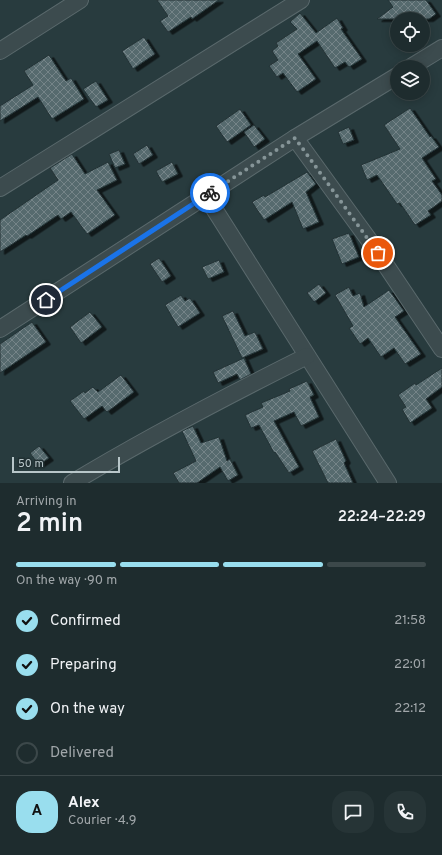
<!DOCTYPE html>
<meta charset="utf-8">
<style>
:root{--surface:#1e2c2e;--page:#263436;--text:#f1f3f6;--muted:#a1a7aa;--line:#3c484a;--accent:#99deee}
body{margin:0;font-family:Overpass,sans-serif;background:var(--page);color:var(--text);height:100vh;display:flex;flex-direction:column;font-size:15px;white-space:nowrap}
*{box-sizing:border-box;margin:0}
p{font-size:13px;color:var(--muted)}
.icon{flex:none;width:22px;height:22px;fill:none;stroke:currentColor;stroke-width:2;stroke-linecap:round;stroke-linejoin:round}
.map{position:relative;height:483px;overflow:hidden}
.details{display:flex;flex-direction:column;background:var(--surface);flex:1}
.details>*{flex:none}
.buttons{position:absolute;left:390px;top:12px;display:grid;gap:8px}
.buttons a{display:grid;place-items:center;width:40px;height:40px;border-radius:50%;background:var(--surface);box-shadow:0 2px 10px #0003,0 0 0 1px var(--line);font-size:20px}
.scale{position:absolute;left:12px;bottom:10px;width:108px;box-sizing:border-box;padding-left:4px;border:2px solid #b8c6c9;border-top:0;font-size:11px;line-height:14px;white-space:nowrap;color:#b8c6c9;-webkit-text-stroke:3px #213033;paint-order:stroke}
.pin{position:absolute;display:grid;place-items:center;width:34px;height:34px;color:#fff;margin:-17px;border:2px solid #fff;border-radius:50%;box-shadow:0 1px 4px #0007}
.courier{position:absolute;display:grid;place-items:center;width:40px;height:40px;margin:-20px;border:3px solid #1a73e8;border-radius:50%;background:#fff;color:#222;box-shadow:0 1px 5px #0007}
.overview em{font-style:normal;font-weight:600}
.overview div{display:flex;flex-direction:column-reverse}
.overview{display:flex;align-items:center;justify-content:space-between;height:68px;padding:0 16px}
h1{font-size:26px;font-weight:600;line-height:30px}
.bar{display:grid;grid-template-columns:repeat(4,1fr);gap:6px 4px;align-content:center;height:48px;padding:0 16px}
.bar i{height:5px;border-radius:3px;background:var(--line)}
.bar .on{background:var(--accent)}
.bar p{grid-column:span 4}
.line{display:flex;align-items:center;gap:10px;padding:0 16px;border-top:1px solid var(--line)}
.line div{flex:1}
.round{display:grid;place-items:center;flex:none;width:42px;height:42px;border-radius:16px;background:var(--page)}
ol{padding:0 16px;list-style:none}
li{display:flex;align-items:center;gap:12px;height:44px}
li p{margin-inline-start:auto}
li .icon{padding:4px;border-radius:50%;background:var(--accent);color:#111;stroke-width:4}
li:last-child{color:var(--muted)}
li i{width:22px;height:22px;border:2px solid var(--line);border-radius:50%}
.map>svg:first-child{display:block}
.building{fill:url(#building-cross-hatch);stroke:#233235;filter:url(#shadow)}
.lines{fill:none;stroke-linecap:round;stroke-linejoin:round}
.minor-casing{stroke:#5a696c;stroke-width:18}
.minor{stroke:#3c4b4e;stroke-width:16}
.done{stroke:#869598;stroke-width:4;stroke-dasharray:0 7.2}
.route{stroke:#1a73e8;stroke-width:5}
</style>
<div class="map">
<svg width="442" height="483" viewBox="0 0 442 483">
<defs>
<pattern id="building-cross-hatch" width="8" height="8" patternUnits="userSpaceOnUse"><rect width="8" height="8" fill="#566a6e"/><path d="M0 0l8 8M0 8l8-8" fill="none" stroke="#748488"/></pattern>
<filter id="shadow"><feDropShadow dx="4.5" dy="2.5" stdDeviation="0" flood-color="#0009"/></filter>
</defs>
<rect width="100%" height="100%" fill="#283b3e"/>
<g class="building">
<path d="M 157,0 L 219,0 L 192,19 L 191,17 L 168,32 L 160,21 L 168,16 Z"/>
<path d="M 388,0 L 426,0 L 436,14 L 429,19 L 377,19 L 393,7 Z"/>
<path d="M 300,13 L 316,33 L 337,18 L 343,28 L 341,29 L 362,59 L 349,67 L 345,62 L 335,68 L 317,41 L 298,54 L 316,79 L 297,92 L 283,73 L 277,77 L 269,66 L 278,60 L 272,51 L 278,46 L 276,43 L 297,29 L 290,22 Z"/>
<path d="M 144,37 L 155,54 L 133,69 L 122,51 Z"/>
<path d="M 49,55 L 66,81 L 71,78 L 84,99 L 52,119 L 38,97 L 0,121 L 0,106 L 33,85 L 24,71 Z"/>
<path d="M 96,81 L 108,100 L 96,107 L 83,89 Z"/>
<path d="M 410,108 L 430,137 L 431,136 L 439,147 L 422,158 L 436,179 L 432,181 L 442,195 L 442,201 L 428,211 L 431,215 L 415,225 L 400,203 L 397,204 L 377,175 L 367,180 L 361,165 L 400,149 L 384,125 Z"/>
<path d="M 240,109 L 251,125 L 227,142 L 216,126 Z"/>
<path d="M 254,125 L 265,139 L 254,147 L 244,132 Z"/>
<path d="M 349,127 L 354,140 L 343,144 L 338,132 Z"/>
<path d="M 147,145 L 153,155 L 139,164 L 133,154 Z"/>
<path d="M 119,150 L 125,164 L 115,168 L 109,154 Z"/>
<path d="M 72,154 L 85,174 L 108,162 L 117,180 L 97,190 L 115,215 L 87,234 L 71,212 L 61,219 L 58,215 L 27,236 L 26,235 L 0,252 L 0,220 L 58,180 L 50,168 Z"/>
<path d="M 172,162 L 178,174 L 162,182 L 156,171 Z"/>
<path d="M 307,172 L 316,184 L 306,192 L 319,222 L 303,229 L 292,202 L 264,220 L 252,202 L 264,195 L 265,197 Z"/>
<path d="M 349,233 L 359,257 L 342,264 L 332,239 Z"/>
<path d="M 159,258 L 171,276 L 162,282 L 150,264 Z"/>
<path d="M 219,260 L 224,272 L 208,279 L 202,267 Z"/>
<path d="M 319,284 L 326,293 L 314,302 L 307,293 Z"/>
<path d="M 349,287 L 353,296 L 360,293 L 364,307 L 389,290 L 404,311 L 395,317 L 421,354 L 405,364 L 394,348 L 381,357 L 368,338 L 360,344 L 349,328 L 353,326 L 335,295 Z"/>
<path d="M 181,295 L 185,301 L 190,298 L 200,313 L 178,327 L 165,305 Z"/>
<path d="M 233,311 L 245,336 L 255,332 L 263,349 L 242,358 L 222,316 Z"/>
<path d="M 90,312 L 102,327 L 81,343 L 70,327 Z"/>
<path d="M 32,322 L 46,342 L 0,373 L 0,344 Z"/>
<path d="M 244,358 L 251,374 L 240,380 L 237,374 L 218,383 L 213,372 Z"/>
<path d="M 442,368 L 442,387 L 426,399 L 432,408 L 410,423 L 402,409 L 406,407 L 398,395 L 415,383 L 416,385 Z"/>
<path d="M 121,375 L 134,392 L 107,412 L 102,406 L 84,419 L 70,401 L 84,391 L 85,393 L 93,387 L 98,392 Z"/>
<path d="M 307,381 L 314,395 L 310,397 L 319,417 L 301,426 L 294,412 L 274,421 L 299,467 L 289,473 L 275,452 L 274,453 L 259,425 L 251,428 L 245,415 L 263,407 L 261,403 L 290,391 L 289,389 Z"/>
<path d="M 193,426 L 201,443 L 219,437 L 227,461 L 230,459 L 238,475 L 228,481 L 220,467 L 197,483 L 179,483 L 173,473 L 196,461 L 182,431 Z"/>
<path d="M 336,439 L 346,461 L 344,463 L 353,483 L 328,483 L 312,451 Z"/>
<path d="M 39,446 L 49,458 L 39,465 L 30,453 Z"/>
</g>
<g class="lines">
<g class="minor-casing">
<g id="minor">
<path d="M 0,51 L 80,0"/>
<path d="M 411,67 L 442,48"/>
<path d="M 295,138 L 369,240 L 442,349"/>
<path d="M 0,188 L 301,0"/>
<path d="M 206,196 L 388,483"/>
<path d="M 0,329 L 295,138 L 397,76"/>
<path d="M 72,483 C 148,437 227,396 307,356"/>
</g>
</g>
<use href="#minor" class="minor"/>
</g>
<g class="lines">
<path class="done" d="M 210,193 L 295,138 L 378,253"/>
<path class="route" d="M 46,300 L 210,193"/>
</g>
</svg>
<div class="buttons">
<a><svg class="icon" aria-label="locate" viewBox="0 0 24 24"><circle cx="12" cy="12" r="6"/><path d="M12 2v4M12 18v4M2 12h4M18 12h4"/></svg></a>
<a><svg class="icon" aria-label="layers" viewBox="0 0 24 24"><path d="M12 4l9 5-9 5-9-5zM3 14l9 5 9-5"/></svg></a>
</div>
<div class="scale">50 m</div>
<div class="pin" style="left:378px;top:253px;background:#ea580c"><svg class="icon" aria-label="bag" viewBox="0 0 24 24"><path d="M5 8h14l-1 12H6zM9 8a3 3 0 0 1 6 0"/></svg></div>
<div class="pin" style="left:46px;top:300px;background:#1f2937"><svg class="icon" aria-label="home" viewBox="0 0 24 24"><path d="M3 11l9-7 9 7M6 9v11h12V9"/></svg></div>
<div class="courier" style="left:210px;top:193px"><svg class="icon" aria-label="bike" viewBox="0 0 24 24"><circle cx="6" cy="16" r="4"/><circle cx="18" cy="16" r="4"/><path d="M6 16l4-8h5l3 8M10 8l3 8H6M13 5h3"/></svg></div>
</div>
<section class="details">
<div class="overview"><div><h1>2 min</h1><p>Arriving in</p></div><em>22:24–22:29</em></div>
<div class="bar"><i class="on"></i><i class="on"></i><i class="on"></i><i></i><p>On the way · 90 m</p></div>
<ol>
<li><svg class="icon" aria-label="check" viewBox="0 0 24 24"><path d="M5 12l5 5 9-10"/></svg>Confirmed<p>21:58</p></li>
<li><svg class="icon" aria-label="check" viewBox="0 0 24 24"><path d="M5 12l5 5 9-10"/></svg>Preparing<p>22:01</p></li>
<li><svg class="icon" aria-label="check" viewBox="0 0 24 24"><path d="M5 12l5 5 9-10"/></svg>On the way<p>22:12</p></li>
<li><i></i>Delivered</li>
</ol>
<div class="line" style="height:72px"><b class="round" style="background:var(--accent);color:#111">A</b><div><b>Alex</b><p>Courier · 4.9</p></div><a class="round"><svg class="icon" aria-label="chat" viewBox="0 0 24 24"><path d="M4 5h16v11H9l-5 4z"/></svg></a><a class="round"><svg class="icon" aria-label="phone" viewBox="0 0 24 24"><path d="M5 4h4l2 5-3 2q2 4 5 5l2-3 5 2v4C11 20 4 13 5 4z"/></svg></a></div>
</section>
